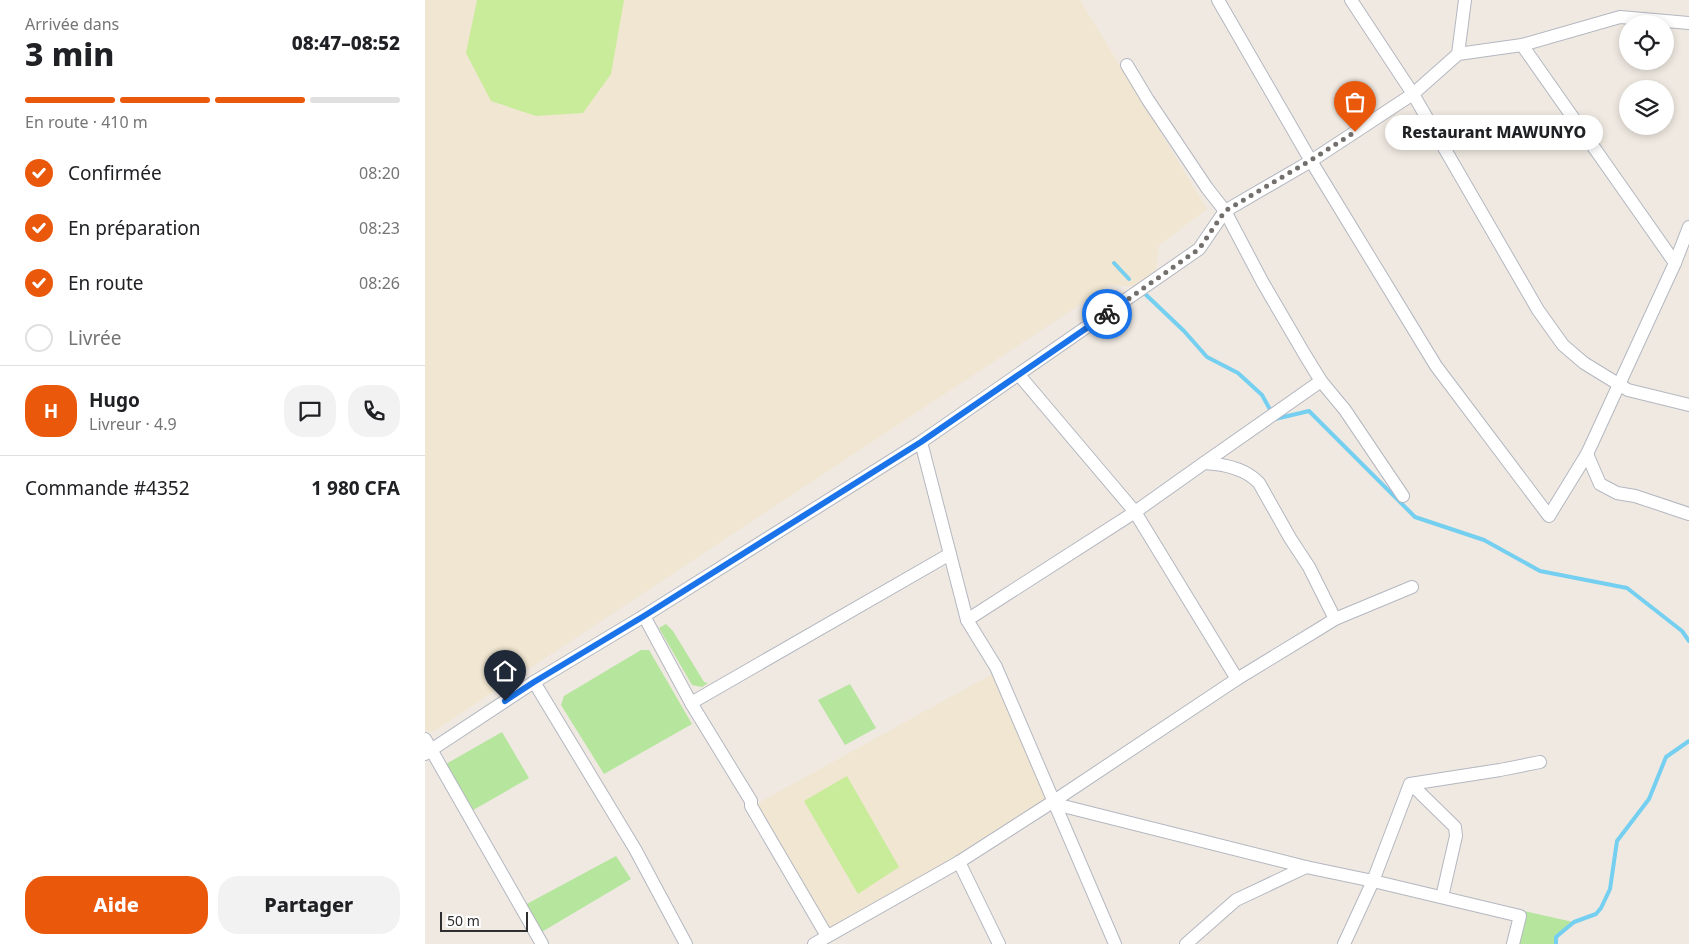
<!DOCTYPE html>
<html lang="fr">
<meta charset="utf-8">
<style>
:root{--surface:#fff;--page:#f2f2f2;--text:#202124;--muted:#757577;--line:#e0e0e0;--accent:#ea580c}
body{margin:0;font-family:"Noto Sans",sans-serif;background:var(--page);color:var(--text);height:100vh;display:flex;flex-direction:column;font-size:19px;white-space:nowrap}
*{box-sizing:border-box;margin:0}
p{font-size:16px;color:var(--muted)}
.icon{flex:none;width:28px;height:28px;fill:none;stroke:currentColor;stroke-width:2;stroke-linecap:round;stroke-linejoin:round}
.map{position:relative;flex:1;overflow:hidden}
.sheet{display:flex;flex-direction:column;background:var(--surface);width:425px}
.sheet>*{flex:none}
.tools{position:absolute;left:1194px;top:15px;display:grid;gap:10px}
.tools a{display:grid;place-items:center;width:55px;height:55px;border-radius:50%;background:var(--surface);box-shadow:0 2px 8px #0003;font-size:25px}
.scale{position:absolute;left:15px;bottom:12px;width:88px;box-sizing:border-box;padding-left:5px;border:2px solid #2e2e2e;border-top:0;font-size:14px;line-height:18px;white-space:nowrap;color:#2e2e2e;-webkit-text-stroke:4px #fff;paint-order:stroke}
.pin{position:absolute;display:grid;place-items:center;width:42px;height:42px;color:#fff;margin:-51px -21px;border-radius:50% 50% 50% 0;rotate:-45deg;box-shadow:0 0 5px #0007}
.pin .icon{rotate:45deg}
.courier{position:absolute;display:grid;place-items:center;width:50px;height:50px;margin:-25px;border:4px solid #1a73e8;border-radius:50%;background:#fff;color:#222;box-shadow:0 1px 6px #0007}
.bubble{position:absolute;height:35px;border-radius:18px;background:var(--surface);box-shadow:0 2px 8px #0003;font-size:16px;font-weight:800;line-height:35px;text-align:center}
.summary em{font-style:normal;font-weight:800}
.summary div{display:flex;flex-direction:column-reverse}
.summary{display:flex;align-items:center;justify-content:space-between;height:85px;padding:0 25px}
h1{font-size:32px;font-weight:800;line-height:38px}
.bar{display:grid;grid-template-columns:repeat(4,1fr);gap:8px 5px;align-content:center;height:60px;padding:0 25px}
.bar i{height:6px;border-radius:4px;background:var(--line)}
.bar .active{background:var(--accent)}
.bar p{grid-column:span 4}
.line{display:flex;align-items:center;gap:12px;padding:0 25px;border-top:1px solid var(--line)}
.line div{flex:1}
.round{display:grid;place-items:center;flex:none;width:52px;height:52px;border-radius:20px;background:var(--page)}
ol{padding:0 25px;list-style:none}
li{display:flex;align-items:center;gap:15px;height:55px}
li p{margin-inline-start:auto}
li .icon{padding:5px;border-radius:50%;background:var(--accent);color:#fff;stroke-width:4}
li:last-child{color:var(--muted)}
li i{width:28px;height:28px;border:2px solid var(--line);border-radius:50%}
.action{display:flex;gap:10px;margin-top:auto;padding:10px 25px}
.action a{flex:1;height:58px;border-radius:20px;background:var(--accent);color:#fff;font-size:20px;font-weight:800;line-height:58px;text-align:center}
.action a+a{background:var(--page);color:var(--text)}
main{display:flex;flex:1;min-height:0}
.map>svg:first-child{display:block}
.education{fill:#f0e6d1}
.green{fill:#b6e59e}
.pitch{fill:#c9ec9a}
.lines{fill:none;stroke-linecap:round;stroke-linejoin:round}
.stream{stroke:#75cff0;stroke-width:4}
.street-casing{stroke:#b4b7c1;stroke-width:14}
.street{stroke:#fff;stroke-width:12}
.done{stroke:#726f6d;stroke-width:5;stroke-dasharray:0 9}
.route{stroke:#1a73e8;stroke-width:6}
</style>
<main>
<section class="sheet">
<div class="summary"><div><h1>3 min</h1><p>Arrivée dans</p></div><em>08:47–08:52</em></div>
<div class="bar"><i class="active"></i><i class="active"></i><i class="active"></i><i></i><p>En route · 410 m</p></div>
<ol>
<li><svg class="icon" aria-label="check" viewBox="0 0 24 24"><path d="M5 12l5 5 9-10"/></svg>Confirmée<p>08:20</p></li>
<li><svg class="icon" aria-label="check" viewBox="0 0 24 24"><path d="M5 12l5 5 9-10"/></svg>En préparation<p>08:23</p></li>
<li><svg class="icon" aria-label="check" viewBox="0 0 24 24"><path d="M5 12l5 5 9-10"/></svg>En route<p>08:26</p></li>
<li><i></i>Livrée</li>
</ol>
<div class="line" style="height:90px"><b class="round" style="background:var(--accent);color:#fff">H</b><div><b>Hugo</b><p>Livreur · 4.9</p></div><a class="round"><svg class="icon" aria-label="chat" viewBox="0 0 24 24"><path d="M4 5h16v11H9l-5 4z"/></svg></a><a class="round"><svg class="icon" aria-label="phone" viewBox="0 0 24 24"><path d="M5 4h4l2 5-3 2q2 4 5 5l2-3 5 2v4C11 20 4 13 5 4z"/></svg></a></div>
<div class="line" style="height:65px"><div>Commande #4352</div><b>1 980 CFA</b></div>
<div class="action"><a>Aide</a><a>Partager</a></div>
</section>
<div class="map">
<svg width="1264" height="944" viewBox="0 0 1264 944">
<rect width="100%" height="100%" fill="#efe9e1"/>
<g class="education">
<path d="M 0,0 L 655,0 L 782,209 L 734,245 L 730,274 L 713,286 L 683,286 L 8,732 L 0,731 Z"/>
<path d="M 569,673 L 627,798 L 403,934 L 328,806 Z"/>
</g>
<g class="green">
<path d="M 241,624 L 248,631 L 279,682 L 283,683 L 277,687 L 267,685 L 234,628 Z"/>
<path d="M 216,650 L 224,650 L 267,724 L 179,774 L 136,705 L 139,696 Z"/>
<path d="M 425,684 L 451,728 L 420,745 L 393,700 Z"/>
<path d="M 77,732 L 104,778 L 43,813 L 21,764 Z"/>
<path d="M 191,856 L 206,879 L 115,933 L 98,906 Z"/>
<path d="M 1099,911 L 1148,922 L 1141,930 L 1131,937 L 1130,944 L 1091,944 Z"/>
</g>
<g class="pitch">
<path d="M 52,0 L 199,0 L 186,74 L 158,113 L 111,116 L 66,101 L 41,53 Z"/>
<path d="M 422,776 L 474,867 L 433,894 L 379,801 Z"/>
</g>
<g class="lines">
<g class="stream">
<path d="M 689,263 L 704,279"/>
<path d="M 717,291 L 759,331 L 782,357 L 813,373 L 837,395 L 847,413"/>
<path d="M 850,419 L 884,411 L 990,517 L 1059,540 L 1115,571 L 1202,588 L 1257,631 L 1264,641"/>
<path d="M 1131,944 L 1131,937 L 1149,922 L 1171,914 L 1176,908 L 1185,889 L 1192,841 L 1224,799 L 1241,757 L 1264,741"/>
</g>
<g class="street-casing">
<g id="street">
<path d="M 793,0 L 886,161 L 1011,366 L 1124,516 L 1162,454 L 1250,263 L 1264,227"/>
<path d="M 926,0 L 988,94 L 1113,310 L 1138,345 L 1159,363 L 1203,390 L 1264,405"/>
<path d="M 1097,45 L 1250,263"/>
<path d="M 1033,54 L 1097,45 L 1195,17 L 1264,23"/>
<path d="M 702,65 L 723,100 L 782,188 L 800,211 L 838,283 L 880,355 L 896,381 L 920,410 L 978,496"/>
<path d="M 594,375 L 710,512 L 812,679"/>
<path d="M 496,442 L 542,620 L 571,667 L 690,944"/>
<path d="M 1162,454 L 1175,484 L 1192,493 L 1210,496 L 1264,514"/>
<path d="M 779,463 L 896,381"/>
<path d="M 219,616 L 266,703 L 326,801 L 326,806 L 402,936"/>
<path d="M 542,620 L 710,512 L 779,463 C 798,464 821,469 834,483 L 865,538 L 884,567 L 910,619"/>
<path d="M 109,682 L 210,849 L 261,944"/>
<path d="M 266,703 L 525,554"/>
<path d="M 0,739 L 117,944"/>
<path d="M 0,754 L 109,682 L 219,616 L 496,442 L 774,249 L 800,211 L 886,161 L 988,94 L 1033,54 L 1040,0"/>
<path d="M 986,784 L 1030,827 L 1031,836 L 1017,897"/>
<path d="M 630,804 L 881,867 L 948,881 L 1095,916 L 1088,944"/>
<path d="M 534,862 L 574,944"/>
<path d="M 389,944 L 534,862 L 629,801 L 812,679 L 894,629 L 910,619 L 987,587"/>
<path d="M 761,944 L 811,900 L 881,867"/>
<path d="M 919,944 L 948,881 L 985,784 L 1075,770 L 1115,762"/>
</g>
</g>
<use href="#street" class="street"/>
</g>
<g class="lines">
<path class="done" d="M 682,314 L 774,249 L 800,211 L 886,160 L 930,132"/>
<path class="route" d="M 80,701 L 109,682 L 219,616 L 496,442 L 682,314"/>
</g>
</svg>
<div class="tools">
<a><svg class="icon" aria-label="locate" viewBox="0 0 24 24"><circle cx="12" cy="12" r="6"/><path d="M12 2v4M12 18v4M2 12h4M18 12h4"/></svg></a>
<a><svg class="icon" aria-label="layers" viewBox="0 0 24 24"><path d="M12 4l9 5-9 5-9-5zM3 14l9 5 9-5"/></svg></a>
</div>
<div class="scale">50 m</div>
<div class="pin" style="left:930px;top:132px;background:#ea580c"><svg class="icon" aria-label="bag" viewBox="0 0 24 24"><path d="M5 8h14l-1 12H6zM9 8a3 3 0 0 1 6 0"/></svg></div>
<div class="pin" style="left:80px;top:701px;background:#1f2937"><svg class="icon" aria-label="home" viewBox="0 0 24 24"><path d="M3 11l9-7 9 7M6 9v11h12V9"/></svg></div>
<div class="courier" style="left:682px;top:314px"><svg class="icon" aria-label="bike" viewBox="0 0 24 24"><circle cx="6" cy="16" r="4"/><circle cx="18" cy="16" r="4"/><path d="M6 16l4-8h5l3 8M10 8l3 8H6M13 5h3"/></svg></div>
<div class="bubble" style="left:960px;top:115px;width:218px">Restaurant MAWUNYO</div>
</div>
</main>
